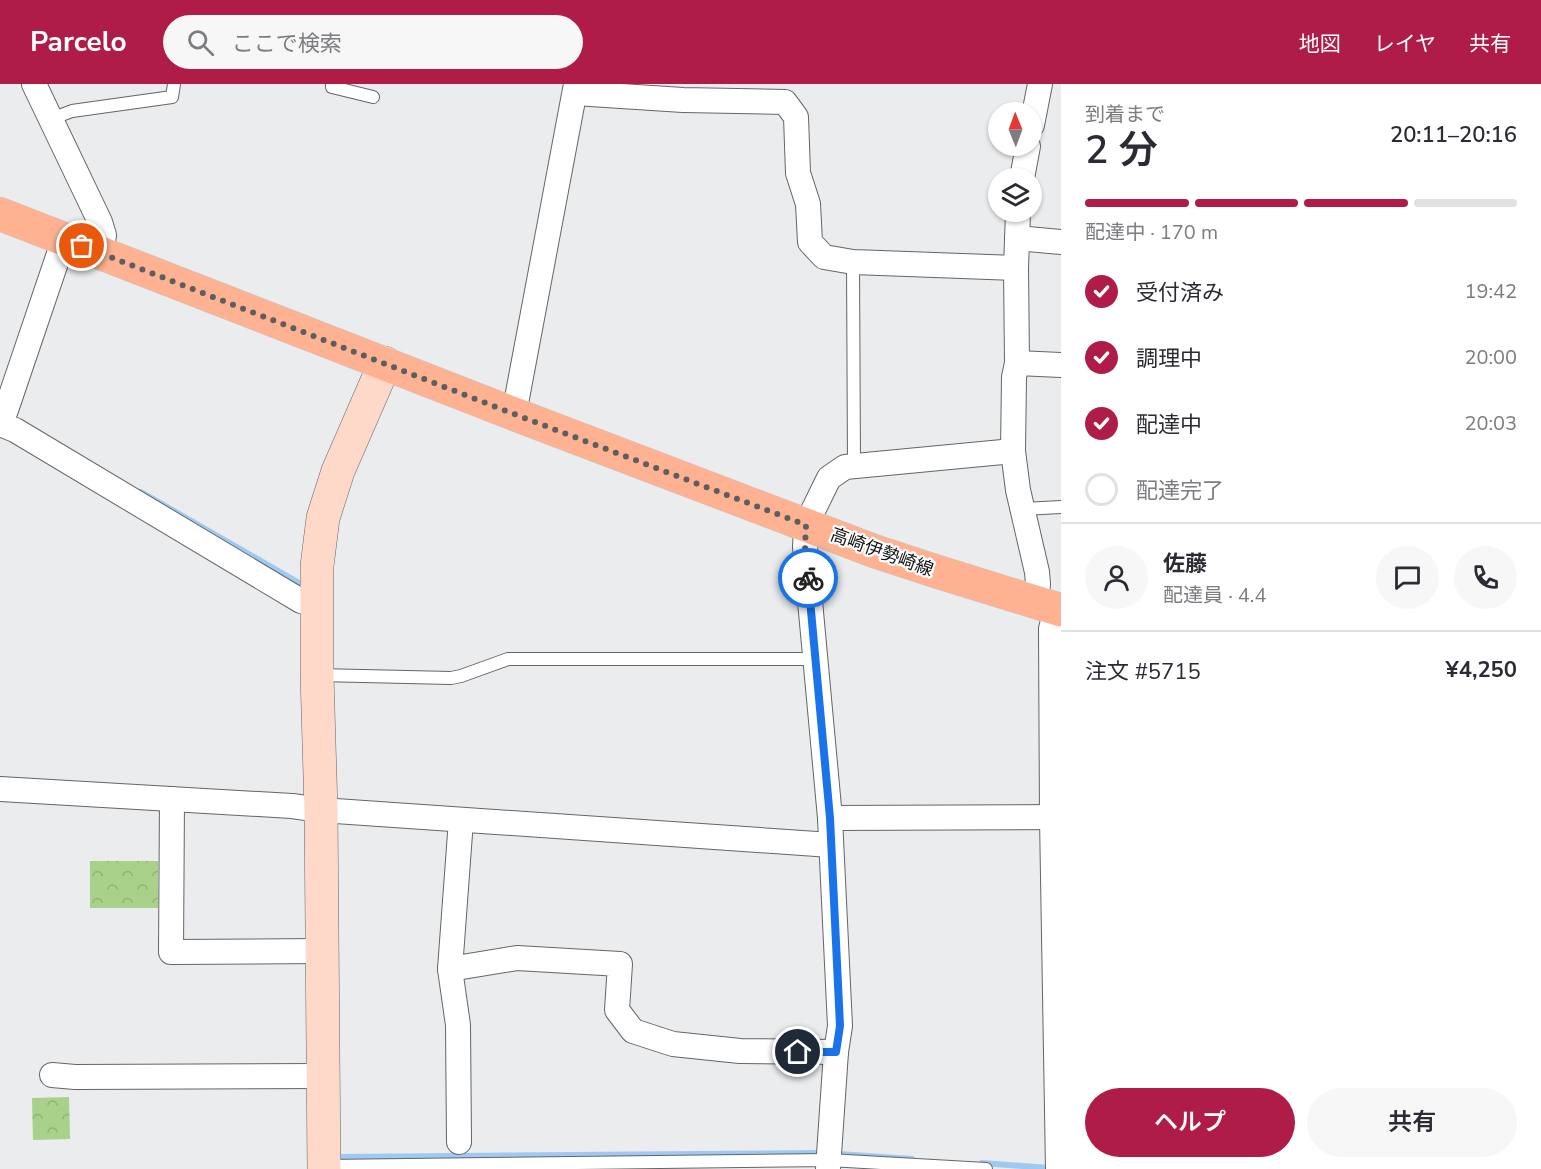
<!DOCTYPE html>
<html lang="ja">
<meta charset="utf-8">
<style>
:root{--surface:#fff;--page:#f7f7f7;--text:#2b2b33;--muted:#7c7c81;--line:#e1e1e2;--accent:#af1c48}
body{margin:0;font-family:"Nunito Sans","Noto Sans JP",sans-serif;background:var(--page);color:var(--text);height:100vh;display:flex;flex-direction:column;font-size:22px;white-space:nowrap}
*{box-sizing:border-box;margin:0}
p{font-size:20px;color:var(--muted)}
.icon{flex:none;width:33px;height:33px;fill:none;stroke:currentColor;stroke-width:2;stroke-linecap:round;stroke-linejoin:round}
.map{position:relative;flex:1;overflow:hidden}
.panel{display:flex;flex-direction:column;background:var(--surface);width:480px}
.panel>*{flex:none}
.needle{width:39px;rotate:359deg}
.buttons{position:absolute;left:988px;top:18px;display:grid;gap:12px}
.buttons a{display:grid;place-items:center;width:54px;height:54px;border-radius:50%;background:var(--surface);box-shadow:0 2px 4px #0004;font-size:30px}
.pin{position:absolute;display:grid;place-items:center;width:51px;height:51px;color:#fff;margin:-26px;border:3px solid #fff;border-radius:50%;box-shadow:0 2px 6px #0007}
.courier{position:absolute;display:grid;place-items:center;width:60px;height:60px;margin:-30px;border:4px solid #1a73e8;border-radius:50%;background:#fff;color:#222;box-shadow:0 2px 8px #0007}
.head em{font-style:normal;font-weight:600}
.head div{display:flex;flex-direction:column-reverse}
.head{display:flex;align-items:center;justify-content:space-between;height:102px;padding:0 24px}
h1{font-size:39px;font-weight:600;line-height:45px}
.bar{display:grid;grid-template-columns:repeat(4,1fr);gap:9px 6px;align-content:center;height:72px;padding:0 24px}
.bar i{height:8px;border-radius:4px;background:var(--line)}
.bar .on{background:var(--accent)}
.bar p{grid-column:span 4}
.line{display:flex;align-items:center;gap:15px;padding:0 24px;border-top:2px solid var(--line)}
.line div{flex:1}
.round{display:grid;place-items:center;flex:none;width:63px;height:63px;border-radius:32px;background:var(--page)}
ol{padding:0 24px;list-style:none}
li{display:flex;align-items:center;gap:18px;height:66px}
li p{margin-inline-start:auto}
li .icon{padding:6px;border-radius:50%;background:var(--accent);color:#fff;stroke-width:4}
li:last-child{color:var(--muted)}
li i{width:33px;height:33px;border:3px solid var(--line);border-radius:50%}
.primary-button{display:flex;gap:12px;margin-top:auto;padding:12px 24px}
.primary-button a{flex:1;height:69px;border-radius:36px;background:var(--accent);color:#fff;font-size:24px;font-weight:600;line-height:69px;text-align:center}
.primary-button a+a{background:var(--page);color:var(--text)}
header{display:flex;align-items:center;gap:36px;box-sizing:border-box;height:84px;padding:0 30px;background:var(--accent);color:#fff}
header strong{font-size:28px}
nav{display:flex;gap:33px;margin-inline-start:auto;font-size:21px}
.search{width:420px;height:54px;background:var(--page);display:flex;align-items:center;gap:15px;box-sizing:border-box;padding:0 21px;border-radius:33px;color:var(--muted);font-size:22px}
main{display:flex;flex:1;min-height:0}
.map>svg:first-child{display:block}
.park{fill:url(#park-crowns)}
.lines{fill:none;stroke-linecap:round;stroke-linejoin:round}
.stream{stroke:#a0c9f2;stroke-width:6}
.lane-casing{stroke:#636567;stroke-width:14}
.street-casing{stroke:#636567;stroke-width:26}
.secondary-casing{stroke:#636567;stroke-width:34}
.primary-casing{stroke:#c6c6c6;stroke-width:34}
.lane{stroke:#fff;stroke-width:12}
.street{stroke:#fff;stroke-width:24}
.secondary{stroke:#fed8c9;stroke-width:33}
.primary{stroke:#feb292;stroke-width:33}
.done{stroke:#5d5e5f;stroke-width:6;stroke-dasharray:0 10.8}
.route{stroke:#1a73e8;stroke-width:8}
.labels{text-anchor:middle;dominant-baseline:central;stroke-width:4.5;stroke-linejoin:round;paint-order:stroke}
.street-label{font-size:18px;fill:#111212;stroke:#fff}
</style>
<header>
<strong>Parcelo</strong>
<div class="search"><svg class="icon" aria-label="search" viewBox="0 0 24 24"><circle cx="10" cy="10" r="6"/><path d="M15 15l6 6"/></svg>ここで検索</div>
<nav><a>地図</a><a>レイヤ</a><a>共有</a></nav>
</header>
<main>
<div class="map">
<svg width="1061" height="1085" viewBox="0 0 1061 1085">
<defs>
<pattern id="park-crowns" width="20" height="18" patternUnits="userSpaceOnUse" patternTransform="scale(1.5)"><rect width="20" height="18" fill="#a9d189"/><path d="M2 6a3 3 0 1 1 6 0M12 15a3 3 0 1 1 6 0" fill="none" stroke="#90b275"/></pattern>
</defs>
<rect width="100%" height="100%" fill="#eaecee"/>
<g class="park">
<rect x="90" y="777" width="68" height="47"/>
<path d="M 69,1013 L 70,1055 L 33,1056 L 32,1014 Z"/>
</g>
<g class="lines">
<g class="stream">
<path d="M 141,408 L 306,503"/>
<path d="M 335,1068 L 337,1072 L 341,1073 L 818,1069"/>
<path d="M 838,1070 L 912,1075"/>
<path d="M 982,1079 L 1049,1084"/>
</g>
<g class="lane-casing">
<g id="lane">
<path d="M 332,0 L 332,3 L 373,13"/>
<path d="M 51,35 L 72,27 L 172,13 L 174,0"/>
<path d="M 853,178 L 854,381"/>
<path d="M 1023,425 L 1061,423"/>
<path d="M 318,591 L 451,594 L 461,592 L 508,575 L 815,575"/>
<path d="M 325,1082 L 829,1076 L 986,1085"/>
</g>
</g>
<g class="street-casing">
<g id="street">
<path d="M 34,0 L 100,138 L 104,151 L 101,169"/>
<path d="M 575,9 L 683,16 L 785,18 L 796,33 L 798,89 L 808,120 L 810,158 L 824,173 L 853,178 L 1016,184"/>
<path d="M 1032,41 L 1040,0"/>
<path d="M 1022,94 L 1028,62"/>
<path d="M 1018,128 L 1016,184 L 1017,279 L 1014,293 L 1013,367 L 1018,406 L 1037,488 L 1038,500 L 1036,519"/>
<path d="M 1017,154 L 1061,158"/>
<path d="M 1017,279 L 1061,281"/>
<path d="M 514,330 L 576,0"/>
<path d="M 0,339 L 6,326 L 64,155"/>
<path d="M 0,340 L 15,346 L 301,517 L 317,521"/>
<path d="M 1056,525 L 1051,545 L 1052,734 L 1058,1085"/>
<path d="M 0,705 L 292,722 L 321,726 L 831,761"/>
<path d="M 172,715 L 171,868 L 321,867"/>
<path d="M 830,734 L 1061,733"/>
<path d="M 450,885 L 517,874 L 620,880 L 617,926 L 633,947 L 673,960 L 740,967 L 836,968"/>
<path d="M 52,991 L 75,993 L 322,992"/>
<path d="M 459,1058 L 458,941 L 450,885 L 461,736"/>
<path d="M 828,1085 L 836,968 L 840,942 L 830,734 L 805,463 L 806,441 L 829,394 L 845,383 L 1013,367"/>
</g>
</g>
<g class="secondary-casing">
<path id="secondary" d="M 324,1085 L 321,726 L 317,591 L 317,482 L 323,434 L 338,387 L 385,279"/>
</g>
<g class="primary-casing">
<path id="primary" d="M 0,130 L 514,330 L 874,467 L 935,487 L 1061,526"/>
</g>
<use href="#lane" class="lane"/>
<use href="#street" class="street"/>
<use href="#secondary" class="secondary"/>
<use href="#primary" class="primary"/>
</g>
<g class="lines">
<path class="done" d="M 82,162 L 514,330 L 806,441 L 805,463 L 808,494"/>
<path class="route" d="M 798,968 L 836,968 L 840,942 L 830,734 L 808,494"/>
</g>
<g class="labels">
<g class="street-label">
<text transform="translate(882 468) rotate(20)">高崎伊勢崎線</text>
</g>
</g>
</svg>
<div class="buttons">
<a><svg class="needle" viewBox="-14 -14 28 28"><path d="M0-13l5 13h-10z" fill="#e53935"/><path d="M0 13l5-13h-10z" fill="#7c7c81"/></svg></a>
<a><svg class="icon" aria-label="layers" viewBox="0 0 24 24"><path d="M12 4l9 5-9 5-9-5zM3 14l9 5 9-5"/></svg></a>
</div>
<div class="pin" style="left:82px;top:162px;background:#ea580c"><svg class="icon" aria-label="bag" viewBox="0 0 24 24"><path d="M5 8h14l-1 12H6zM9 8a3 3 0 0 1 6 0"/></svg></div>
<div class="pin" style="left:798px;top:968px;background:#1f2937"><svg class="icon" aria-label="home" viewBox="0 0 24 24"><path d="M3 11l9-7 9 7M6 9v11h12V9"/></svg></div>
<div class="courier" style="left:808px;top:494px"><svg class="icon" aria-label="bike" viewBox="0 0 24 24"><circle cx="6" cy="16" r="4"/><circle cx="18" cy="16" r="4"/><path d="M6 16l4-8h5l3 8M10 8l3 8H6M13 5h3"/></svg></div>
</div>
<section class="panel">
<div class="head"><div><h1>2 分</h1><p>到着まで</p></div><em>20:11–20:16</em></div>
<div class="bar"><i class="on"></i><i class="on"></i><i class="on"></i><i></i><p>配達中 · 170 m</p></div>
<ol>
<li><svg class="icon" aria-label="check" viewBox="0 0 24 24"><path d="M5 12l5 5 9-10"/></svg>受付済み<p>19:42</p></li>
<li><svg class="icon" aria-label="check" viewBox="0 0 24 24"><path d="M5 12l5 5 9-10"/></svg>調理中<p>20:00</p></li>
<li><svg class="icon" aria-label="check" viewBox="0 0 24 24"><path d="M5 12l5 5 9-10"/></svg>配達中<p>20:03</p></li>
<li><i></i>配達完了</li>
</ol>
<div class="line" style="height:108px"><a class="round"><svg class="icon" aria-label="person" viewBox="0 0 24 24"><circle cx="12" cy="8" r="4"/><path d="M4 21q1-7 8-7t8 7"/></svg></a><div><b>佐藤</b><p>配達員 · 4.4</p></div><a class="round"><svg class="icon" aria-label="chat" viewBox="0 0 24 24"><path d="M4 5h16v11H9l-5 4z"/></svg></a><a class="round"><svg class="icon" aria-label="phone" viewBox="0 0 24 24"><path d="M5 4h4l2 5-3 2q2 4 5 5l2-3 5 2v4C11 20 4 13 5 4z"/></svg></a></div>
<div class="line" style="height:78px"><div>注文 #5715</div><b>¥4,250</b></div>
<div class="primary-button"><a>ヘルプ</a><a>共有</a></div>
</section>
</main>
